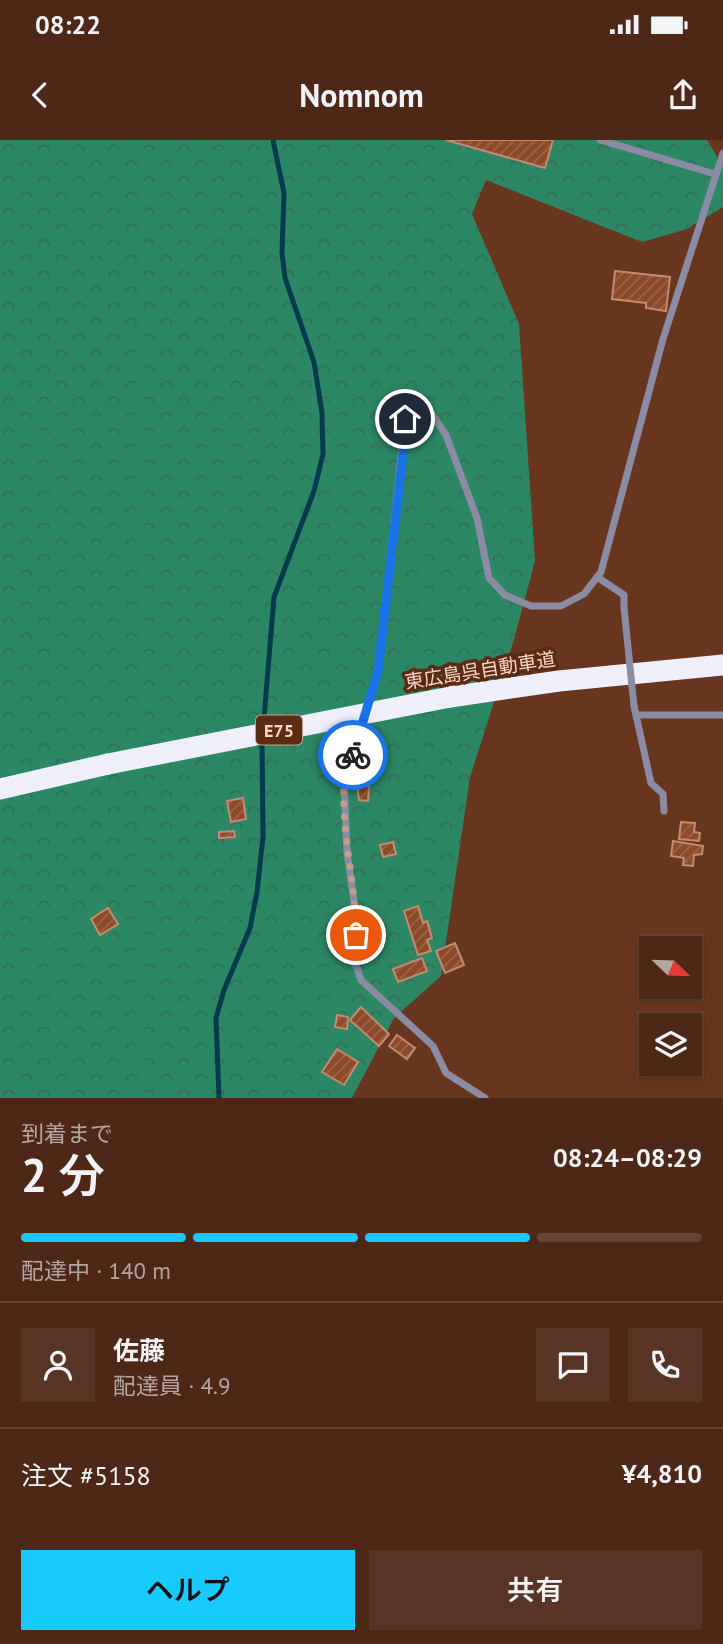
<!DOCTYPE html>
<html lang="ja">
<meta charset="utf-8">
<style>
:root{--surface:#4e2817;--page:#583424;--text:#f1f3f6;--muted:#b3a6a1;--line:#654436;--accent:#18cafc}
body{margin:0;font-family:"PT Sans","Noto Sans JP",sans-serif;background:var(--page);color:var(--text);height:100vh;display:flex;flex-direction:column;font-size:26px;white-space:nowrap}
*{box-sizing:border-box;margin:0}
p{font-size:23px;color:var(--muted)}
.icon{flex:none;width:38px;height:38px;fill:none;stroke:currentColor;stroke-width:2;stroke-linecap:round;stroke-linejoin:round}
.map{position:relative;height:958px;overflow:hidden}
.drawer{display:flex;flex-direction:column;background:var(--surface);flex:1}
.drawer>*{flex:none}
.needle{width:46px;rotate:113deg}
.buttons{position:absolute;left:639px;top:796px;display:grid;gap:14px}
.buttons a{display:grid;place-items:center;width:63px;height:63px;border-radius:0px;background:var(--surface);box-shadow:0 2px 5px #0004,0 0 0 2px var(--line);font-size:35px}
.pin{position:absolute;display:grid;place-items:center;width:60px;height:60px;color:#fff;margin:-30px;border:4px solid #fff;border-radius:50%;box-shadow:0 2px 7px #0007}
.courier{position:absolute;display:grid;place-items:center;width:70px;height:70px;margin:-35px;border:5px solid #1a73e8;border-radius:50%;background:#fff;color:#222;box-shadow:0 2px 9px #0007}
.overview em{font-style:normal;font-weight:600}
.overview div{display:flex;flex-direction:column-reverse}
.overview{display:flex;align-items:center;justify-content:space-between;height:119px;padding:0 21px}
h1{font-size:46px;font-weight:600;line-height:52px}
.bar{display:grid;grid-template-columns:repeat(4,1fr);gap:10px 7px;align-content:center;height:84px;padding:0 21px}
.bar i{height:9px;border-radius:5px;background:var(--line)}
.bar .current{background:var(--accent)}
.bar p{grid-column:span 4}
.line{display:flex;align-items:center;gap:18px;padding:0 21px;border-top:2px solid var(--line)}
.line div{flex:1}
.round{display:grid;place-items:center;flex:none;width:74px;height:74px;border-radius:0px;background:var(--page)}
.action{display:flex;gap:14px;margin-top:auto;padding:14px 21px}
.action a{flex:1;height:80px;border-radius:0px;background:var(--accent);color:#111;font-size:28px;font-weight:600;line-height:80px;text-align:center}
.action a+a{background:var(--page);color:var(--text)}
.status{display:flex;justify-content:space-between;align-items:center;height:49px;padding:0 35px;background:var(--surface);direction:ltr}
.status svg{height:19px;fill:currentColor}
header{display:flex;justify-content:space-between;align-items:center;height:91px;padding:0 21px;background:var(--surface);font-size:32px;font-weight:600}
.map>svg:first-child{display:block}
.forest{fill:url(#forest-crowns)}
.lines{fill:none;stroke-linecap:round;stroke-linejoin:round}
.stream{stroke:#023b4c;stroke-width:5}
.building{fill:url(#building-hatch);stroke:#c48b72;stroke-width:2}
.minor{stroke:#8b8ba3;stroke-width:7}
.motorway{stroke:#eeeffb;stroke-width:21}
.minor-bridge{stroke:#8b8ba3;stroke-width:7}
.motorway-bridge{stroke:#eeeffb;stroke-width:21}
.done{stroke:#c49e8d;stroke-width:7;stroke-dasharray:0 12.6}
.route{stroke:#1a73e8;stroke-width:9}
.labels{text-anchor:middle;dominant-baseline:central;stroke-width:7;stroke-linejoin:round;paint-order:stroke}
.shield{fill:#5c2b14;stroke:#c7a392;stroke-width:2}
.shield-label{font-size:18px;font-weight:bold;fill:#f5d6c8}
.street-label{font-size:19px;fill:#f5d6c8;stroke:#5c2b14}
</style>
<div class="status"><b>08:22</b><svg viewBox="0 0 49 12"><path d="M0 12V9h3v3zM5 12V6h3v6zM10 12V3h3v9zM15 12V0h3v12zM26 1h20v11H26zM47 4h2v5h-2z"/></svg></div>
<header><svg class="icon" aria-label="back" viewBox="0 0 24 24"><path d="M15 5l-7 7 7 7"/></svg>Nomnom<svg class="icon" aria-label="share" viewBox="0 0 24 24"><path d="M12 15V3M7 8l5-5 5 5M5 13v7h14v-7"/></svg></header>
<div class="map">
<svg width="723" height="958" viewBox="0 0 723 958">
<defs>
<pattern id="forest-crowns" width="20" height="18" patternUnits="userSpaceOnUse" patternTransform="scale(1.75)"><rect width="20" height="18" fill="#2c8765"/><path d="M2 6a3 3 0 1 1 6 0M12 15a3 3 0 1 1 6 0" fill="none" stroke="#366e57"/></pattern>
<pattern id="building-hatch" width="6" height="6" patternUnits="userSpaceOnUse" patternTransform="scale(1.75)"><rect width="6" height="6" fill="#8d4a2b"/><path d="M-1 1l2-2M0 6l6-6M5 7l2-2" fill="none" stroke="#9e6348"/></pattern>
</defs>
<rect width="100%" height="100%" fill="#68361f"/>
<path class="forest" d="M 0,0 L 707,0 L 723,27 L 723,67 L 687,89 L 642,102 L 486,40 L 472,74 L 519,184 L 535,421 L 513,503 L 470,637 L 441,836 L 394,878 L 352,958 L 0,958 Z"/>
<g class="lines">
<g class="stream">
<path d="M 263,590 L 274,457 L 314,351 L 323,314 L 322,273 L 314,222 L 285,138 L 282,113 L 284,53 L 273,0"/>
<path d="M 219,958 L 216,878 L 224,850 L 250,788 L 257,752 L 263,697 L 262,600"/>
</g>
</g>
<g class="building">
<path d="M 446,0 L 553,0 L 545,28 Z"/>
<path d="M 615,131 L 670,137 L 666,171 L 646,168 L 646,163 L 612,159 Z"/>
<path d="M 357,645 L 369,646 L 368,661 L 359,660 Z"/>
<path d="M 243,658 L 246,679 L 231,682 L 227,661 Z"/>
<path d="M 681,682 L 695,683 L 694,692 L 700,693 L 699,701 L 679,699 Z"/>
<path d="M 234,691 L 235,697 L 219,698 L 219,692 Z"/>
<path d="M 673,701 L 703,706 L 702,714 L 694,715 L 693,726 L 683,725 L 684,718 L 671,716 Z"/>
<path d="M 393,702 L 396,714 L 383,717 L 380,705 Z"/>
<path d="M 418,766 L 423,783 L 427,781 L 432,798 L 427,800 L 431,811 L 418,815 L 404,771 Z"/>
<path d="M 108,768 L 118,784 L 100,795 L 91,779 Z"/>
<path d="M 455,803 L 464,825 L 445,833 L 436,811 Z"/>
<path d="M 422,818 L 427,831 L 398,842 L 393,829 Z"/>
<path d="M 361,867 L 389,894 L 379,906 L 350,880 Z"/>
<path d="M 337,875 L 348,877 L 347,889 L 335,887 Z"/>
<path d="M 397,895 L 415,908 L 407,919 L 389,906 Z"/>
<path d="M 337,909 L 358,922 L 344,945 L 322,932 Z"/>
</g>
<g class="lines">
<g class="minor">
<path d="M 600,0 L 715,34"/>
<path d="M 597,437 L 624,455 L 624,468"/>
<path d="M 634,566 L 651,643 L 663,654 L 664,671"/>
<path d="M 636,575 L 723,575"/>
<path d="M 485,958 L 446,933 L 433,906 L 361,840 L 355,823 L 356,775 L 347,712 L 344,639 L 361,597 L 378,531 L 405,279 L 420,271 L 432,274 L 446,295 L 477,378 L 489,438 L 505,455 L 531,466 L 561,466 L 584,454 L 601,432 L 663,199 L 723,13"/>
</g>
<g class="motorway">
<path d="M 450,557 L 559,541 L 723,525"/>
<path d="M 0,649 L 108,624"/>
</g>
<path class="minor-bridge" d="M 624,468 L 634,566"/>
<path class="motorway-bridge" d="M 108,624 L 450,557"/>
</g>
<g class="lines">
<path class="done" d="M 353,615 C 350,624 345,633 344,641 C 341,693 356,744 356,795"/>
<path class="route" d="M 353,615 L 378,531 L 404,305 L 405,279"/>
</g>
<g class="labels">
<rect class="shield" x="256" y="575.5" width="46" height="29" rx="5"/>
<g class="shield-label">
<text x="279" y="590">E75</text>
</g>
<g class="street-label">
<text transform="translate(480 530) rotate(-9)">東広島呉自動車道</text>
</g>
</g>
</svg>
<div class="buttons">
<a><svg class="needle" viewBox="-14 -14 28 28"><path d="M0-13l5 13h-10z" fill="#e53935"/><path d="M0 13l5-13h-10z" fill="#b3a6a1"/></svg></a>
<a><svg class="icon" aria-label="layers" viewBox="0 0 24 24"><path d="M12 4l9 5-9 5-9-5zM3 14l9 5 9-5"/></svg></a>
</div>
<div class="pin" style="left:356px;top:795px;background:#ea580c"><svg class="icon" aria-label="bag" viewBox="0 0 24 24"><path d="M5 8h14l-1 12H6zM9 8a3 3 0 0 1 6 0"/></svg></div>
<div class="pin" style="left:405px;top:279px;background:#1f2937"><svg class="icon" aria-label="home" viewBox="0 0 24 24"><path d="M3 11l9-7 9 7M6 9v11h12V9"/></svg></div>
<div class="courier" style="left:353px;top:615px"><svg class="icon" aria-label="bike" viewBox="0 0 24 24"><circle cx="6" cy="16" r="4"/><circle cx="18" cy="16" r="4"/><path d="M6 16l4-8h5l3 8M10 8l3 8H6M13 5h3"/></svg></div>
</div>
<section class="drawer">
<div class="overview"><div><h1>2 分</h1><p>到着まで</p></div><em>08:24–08:29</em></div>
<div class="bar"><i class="current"></i><i class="current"></i><i class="current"></i><i></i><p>配達中 · 140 m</p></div>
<div class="line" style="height:126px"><a class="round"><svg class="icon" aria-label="person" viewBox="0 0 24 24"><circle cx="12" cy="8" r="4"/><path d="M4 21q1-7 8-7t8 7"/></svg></a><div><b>佐藤</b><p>配達員 · 4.9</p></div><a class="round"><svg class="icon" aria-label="chat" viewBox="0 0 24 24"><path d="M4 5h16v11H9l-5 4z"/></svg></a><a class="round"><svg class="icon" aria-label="phone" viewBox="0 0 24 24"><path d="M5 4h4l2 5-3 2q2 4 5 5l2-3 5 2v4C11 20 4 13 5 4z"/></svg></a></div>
<div class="line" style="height:91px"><div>注文 #5158</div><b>¥4,810</b></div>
<div class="action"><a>ヘルプ</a><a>共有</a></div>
</section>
